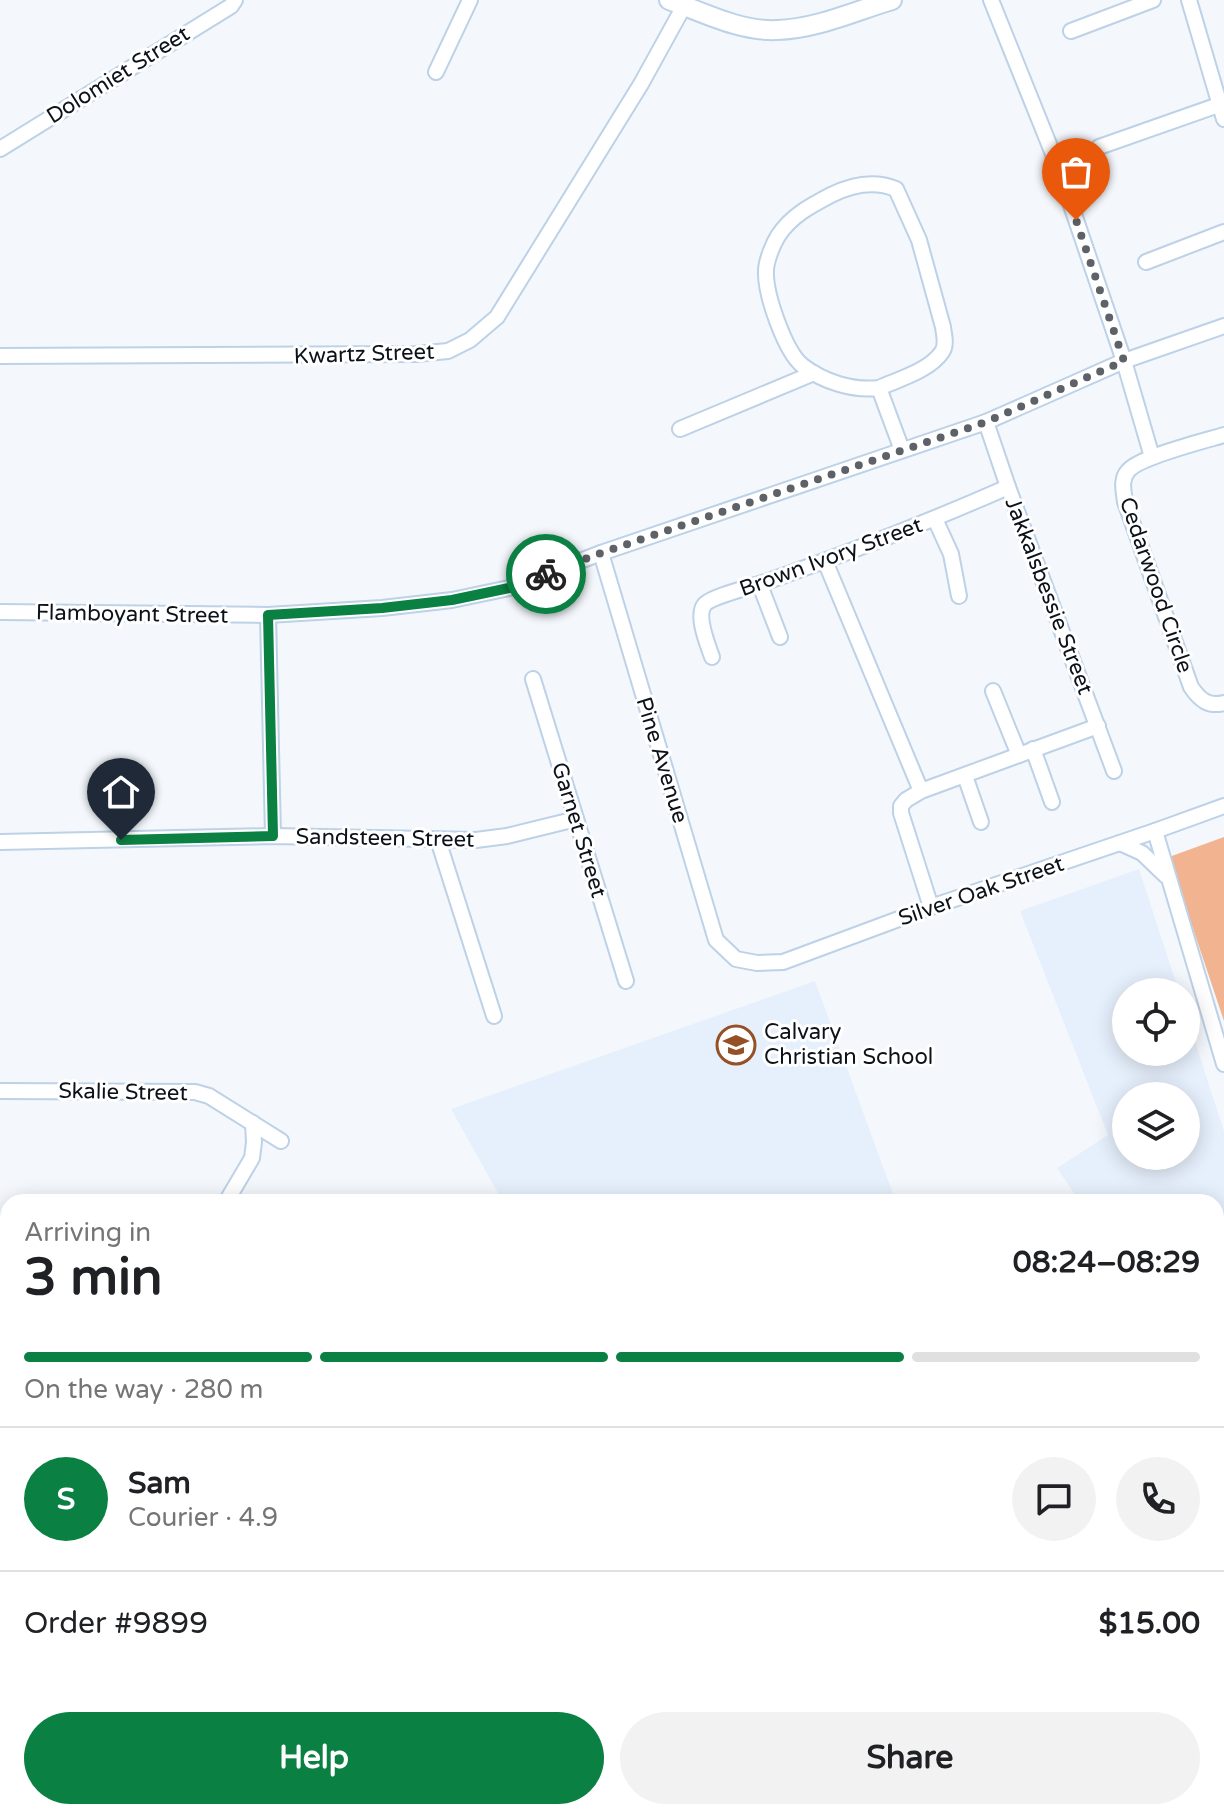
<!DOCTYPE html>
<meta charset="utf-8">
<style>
:root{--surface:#fff;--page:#f2f2f2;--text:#202124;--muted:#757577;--line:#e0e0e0;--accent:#0b8043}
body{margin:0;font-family:"Varela Round",sans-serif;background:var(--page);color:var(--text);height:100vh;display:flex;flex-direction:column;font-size:30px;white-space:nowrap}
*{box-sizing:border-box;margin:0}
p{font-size:26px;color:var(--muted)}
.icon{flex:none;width:44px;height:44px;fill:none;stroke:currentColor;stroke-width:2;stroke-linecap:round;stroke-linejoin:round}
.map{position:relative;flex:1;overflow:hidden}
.sheet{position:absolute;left:0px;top:1194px;width:1224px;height:626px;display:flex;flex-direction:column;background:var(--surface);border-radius:24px 24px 0 0;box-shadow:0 4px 20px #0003}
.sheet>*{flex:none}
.buttons{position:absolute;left:1112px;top:978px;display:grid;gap:16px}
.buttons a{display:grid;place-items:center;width:88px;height:88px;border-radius:50%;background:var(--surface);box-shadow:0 4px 20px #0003;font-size:40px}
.pin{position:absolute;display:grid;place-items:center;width:68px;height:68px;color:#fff;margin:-82px -34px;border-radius:50% 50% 50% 0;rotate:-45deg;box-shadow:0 0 8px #0007}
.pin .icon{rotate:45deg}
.courier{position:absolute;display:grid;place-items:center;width:80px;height:80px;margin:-40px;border:6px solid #0b8043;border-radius:50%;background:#fff;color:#222;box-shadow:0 2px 10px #0007}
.overview em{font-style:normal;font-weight:700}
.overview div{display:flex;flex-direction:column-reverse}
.overview{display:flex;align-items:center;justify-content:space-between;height:136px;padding:0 24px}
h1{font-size:52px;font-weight:700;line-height:60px}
.bar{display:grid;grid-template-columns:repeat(4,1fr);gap:12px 8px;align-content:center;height:96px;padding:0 24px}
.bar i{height:10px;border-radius:6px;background:var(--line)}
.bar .active{background:var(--accent)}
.bar p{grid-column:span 4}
.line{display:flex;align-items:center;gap:20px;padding:0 24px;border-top:2px solid var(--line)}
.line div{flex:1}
.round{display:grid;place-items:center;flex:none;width:84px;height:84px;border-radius:42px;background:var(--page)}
.button{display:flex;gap:16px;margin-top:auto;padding:16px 24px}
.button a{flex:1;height:92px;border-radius:48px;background:var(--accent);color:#fff;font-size:32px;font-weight:700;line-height:92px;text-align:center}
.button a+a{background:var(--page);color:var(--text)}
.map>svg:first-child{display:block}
.built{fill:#e6f0fc;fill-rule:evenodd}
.green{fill:#f2b490}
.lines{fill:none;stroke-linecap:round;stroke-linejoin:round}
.minor-casing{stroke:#bdd1e7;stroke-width:18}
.tertiary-casing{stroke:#bdd1e7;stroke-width:22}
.secondary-casing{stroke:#bdd1e7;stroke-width:24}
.minor{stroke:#fff;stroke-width:14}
.tertiary{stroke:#fff;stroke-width:18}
.secondary{stroke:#fff;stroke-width:20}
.done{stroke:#5d6268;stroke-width:8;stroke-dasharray:0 14.4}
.route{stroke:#0b8043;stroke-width:10}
.labels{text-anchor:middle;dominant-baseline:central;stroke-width:6;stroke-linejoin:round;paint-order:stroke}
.street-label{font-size:22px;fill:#0b1219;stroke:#fff}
.poi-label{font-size:22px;fill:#0b1219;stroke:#fff;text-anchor:start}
</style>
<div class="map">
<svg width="1224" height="1819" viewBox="0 0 1224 1819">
<rect width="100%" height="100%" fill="#f4f8fc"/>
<g class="built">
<path d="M 1139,869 L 1179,992 L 1126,992 L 1126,1052 L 1186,1052 L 1186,1014 L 1224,1131 L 1224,1320 L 1216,1326 L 1216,1202 L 1080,1202 L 1057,1168 L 1108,1135 L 1020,911 ZM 1126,1096 L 1186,1096 L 1186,1156 L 1126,1156 Z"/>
<path d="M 815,981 L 896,1202 L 503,1202 L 451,1109 Z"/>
</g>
<path class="green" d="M 1224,837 L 1224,1021 L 1169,857 Z"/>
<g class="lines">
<g class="minor-casing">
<g id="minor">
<path d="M 991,0 L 1057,164 L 1124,361 L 1152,457"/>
<path d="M 1189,0 L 1224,119"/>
<path d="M 1071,31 L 1153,0"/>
<path d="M 436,72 L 470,0"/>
<path d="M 1099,147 L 1224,103"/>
<path d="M 0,149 L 231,6 L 235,0"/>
<path d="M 1146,262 L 1224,232"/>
<path d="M 0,356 L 416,354 L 448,351 L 470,340 L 497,317 L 641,84 L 684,6"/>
<path d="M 879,388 C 853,391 824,382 803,366 C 785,352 765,294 766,271 C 766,261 773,244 778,236 C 791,216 810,206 831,195 C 851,185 874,180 896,189 L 919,240 L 943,327 C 944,335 947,345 942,352 C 929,371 899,379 879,388 L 902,450"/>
<path d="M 986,422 L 1008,487 L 1114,771"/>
<path d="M 680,429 L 814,373"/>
<path d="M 1224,435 C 1204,441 1139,457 1128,471 C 1120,480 1124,492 1125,502 L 1191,687 C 1200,700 1208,707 1224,703"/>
<path d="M 935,519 L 951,554 L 959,596"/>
<path d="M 601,553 L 716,940 L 736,959 L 757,963 L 783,962 L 931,907 L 1155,831 L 1224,806"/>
<path d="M 825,561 L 921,791"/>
<path d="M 760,585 L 780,637"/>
<path d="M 0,612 L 268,615 L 382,608 L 452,600 L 509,588 L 601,553 L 986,422 L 1124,361 L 1224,326"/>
<path d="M 268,615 L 273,836"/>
<path d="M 712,657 C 708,645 695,615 705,604 C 714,595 760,585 774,579 C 853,551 931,521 1008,487"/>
<path d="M 533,679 L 626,981"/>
<path d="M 993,691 L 1019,755"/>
<path d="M 1033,749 L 1052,802"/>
<path d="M 965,776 L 981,822"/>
<path d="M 1155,831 L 1224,1064"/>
<path d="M 438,840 L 494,1016"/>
<path d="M 0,842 L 273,836 L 476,840 L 507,836 L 576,819"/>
<path d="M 1120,843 L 1142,853 L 1166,876"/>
<path d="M 931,907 L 901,813 L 901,806 L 906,800 L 921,791 L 1098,726"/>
<path d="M 0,1091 L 195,1092 L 209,1096 L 281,1141"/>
<path d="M 226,1202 L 252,1158 L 254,1142 L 253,1123"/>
<path d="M 0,1355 L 8,1355"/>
<path d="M 0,1721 L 8,1737"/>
<path d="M 45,1812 L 49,1819"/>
<path d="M 229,1819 L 241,1812"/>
</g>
</g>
<g class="tertiary-casing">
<path id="tertiary" d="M 669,0 C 702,12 741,32 777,30 C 816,29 855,11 892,0"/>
</g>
<g class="secondary-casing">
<g id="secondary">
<path d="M 1216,1366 L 1224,1361"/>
<path d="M 1216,1383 L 1224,1378"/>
<path d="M 956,1812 L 960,1819"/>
<path d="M 444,1819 L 456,1812"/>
<path d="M 471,1819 L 483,1812"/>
</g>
</g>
<use href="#minor" class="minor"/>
<use href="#tertiary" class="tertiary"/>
<use href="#secondary" class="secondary"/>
</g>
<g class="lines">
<path class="done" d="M 546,574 L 601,553 L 986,422 L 1124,361 L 1076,220"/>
<path class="route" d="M 121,840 L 273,836 L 268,615 L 382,608 L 452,600 L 509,588 L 546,574"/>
</g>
<defs>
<g id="school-ring" transform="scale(2)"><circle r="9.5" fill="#fff" stroke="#955125" stroke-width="1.5"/><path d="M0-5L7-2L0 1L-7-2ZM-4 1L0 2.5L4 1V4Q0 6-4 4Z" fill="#955125"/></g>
</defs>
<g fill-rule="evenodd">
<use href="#school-ring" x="736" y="1045"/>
</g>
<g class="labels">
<g class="street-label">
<text transform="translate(118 75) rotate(-32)">Dolomiet Street</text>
<text transform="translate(364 354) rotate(-2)">Kwartz Street</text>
<text transform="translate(831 557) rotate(-20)">Brown Ivory Street</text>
<text transform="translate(1156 585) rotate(71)">Cedarwood Circle</text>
<text transform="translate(1049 596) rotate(69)">Jakkalsbessie Street</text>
<text transform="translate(132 614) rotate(1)">Flamboyant Street</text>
<text transform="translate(662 760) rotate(73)">Pine Avenue</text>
<text transform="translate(579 830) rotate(73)">Garnet Street</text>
<text transform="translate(385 838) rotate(1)">Sandsteen Street</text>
<text transform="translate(981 891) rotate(-19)">Silver Oak Street</text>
<text transform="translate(123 1092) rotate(1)">Skalie Street</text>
</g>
<g class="poi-label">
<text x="764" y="1032">Calvary<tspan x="764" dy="25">Christian School</tspan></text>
</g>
</g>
</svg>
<div class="buttons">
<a><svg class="icon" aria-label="locate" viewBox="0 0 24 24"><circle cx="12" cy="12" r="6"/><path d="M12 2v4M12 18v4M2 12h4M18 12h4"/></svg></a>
<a><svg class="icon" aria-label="layers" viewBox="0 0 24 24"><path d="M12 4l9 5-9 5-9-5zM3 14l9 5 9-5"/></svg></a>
</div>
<div class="pin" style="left:1076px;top:220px;background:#ea580c"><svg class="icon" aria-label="bag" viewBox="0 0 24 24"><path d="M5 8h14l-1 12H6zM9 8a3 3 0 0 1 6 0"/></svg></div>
<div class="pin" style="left:121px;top:840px;background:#1f2937"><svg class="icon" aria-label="home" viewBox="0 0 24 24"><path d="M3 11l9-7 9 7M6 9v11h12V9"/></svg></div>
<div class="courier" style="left:546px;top:574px"><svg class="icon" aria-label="bike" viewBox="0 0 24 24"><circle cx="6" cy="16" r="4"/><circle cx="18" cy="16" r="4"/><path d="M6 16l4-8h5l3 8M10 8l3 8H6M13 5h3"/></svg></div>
<section class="sheet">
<div class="overview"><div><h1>3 min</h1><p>Arriving in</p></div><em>08:24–08:29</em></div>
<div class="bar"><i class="active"></i><i class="active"></i><i class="active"></i><i></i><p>On the way · 280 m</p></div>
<div class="line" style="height:144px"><b class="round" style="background:var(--accent);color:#fff">S</b><div><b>Sam</b><p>Courier · 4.9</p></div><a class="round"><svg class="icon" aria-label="chat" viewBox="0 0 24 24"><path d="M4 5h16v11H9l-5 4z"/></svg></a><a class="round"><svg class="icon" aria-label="phone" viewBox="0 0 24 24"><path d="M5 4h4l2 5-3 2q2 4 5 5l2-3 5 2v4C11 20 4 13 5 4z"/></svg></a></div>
<div class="line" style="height:104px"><div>Order #9899</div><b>$15.00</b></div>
<div class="button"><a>Help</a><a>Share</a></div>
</section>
</div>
